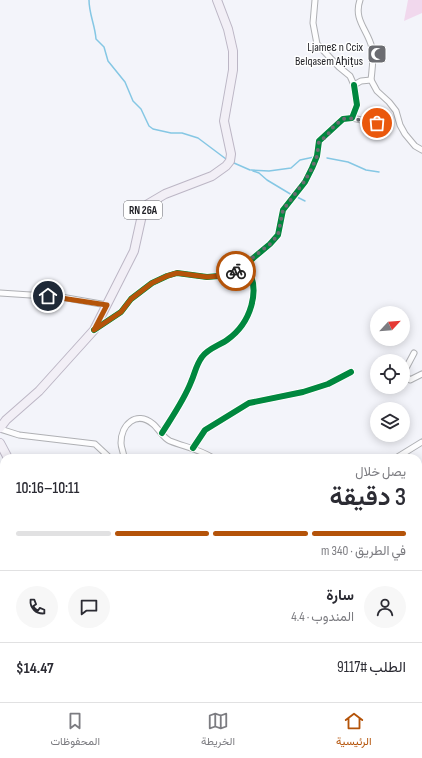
<!DOCTYPE html>
<html lang="ar">
<meta charset="utf-8">
<style>
:root{--surface:#fff;--page:#f7f7f7;--text:#2b2b33;--muted:#7c7c81;--line:#e1e1e2;--accent:#b45309}
body{margin:0;font-family:"Sofia Sans Condensed",Vazirmatn,sans-serif;background:var(--page);color:var(--text);direction:rtl;height:100vh;display:flex;flex-direction:column;font-size:15px;white-space:nowrap}
*{box-sizing:border-box;margin:0}
p{font-size:13px;color:var(--muted)}
.icon{flex:none;width:22px;height:22px;fill:none;stroke:currentColor;stroke-width:2;stroke-linecap:round;stroke-linejoin:round}
.map{position:relative;flex:1;overflow:hidden;direction:ltr}
.details{position:absolute;left:0px;top:454px;width:422px;height:248px;display:flex;flex-direction:column;background:var(--surface);border-radius:12px 12px 0 0;box-shadow:0 2px 10px #0003;direction:rtl}
.details>*{flex:none}
.needle{width:26px;rotate:64deg}
.controls{position:absolute;left:370px;top:306px;display:grid;gap:8px}
.controls a{display:grid;place-items:center;width:40px;height:40px;border-radius:50%;background:var(--surface);box-shadow:0 2px 10px #0003;font-size:20px}
.pin{position:absolute;display:grid;place-items:center;width:34px;height:34px;color:#fff;margin:-17px;border:2px solid #fff;border-radius:50%;box-shadow:0 1px 4px #0007}
.courier{position:absolute;display:grid;place-items:center;width:40px;height:40px;margin:-20px;border:3px solid #b45309;border-radius:50%;background:#fff;color:#222;box-shadow:0 1px 5px #0007}
.headline em{font-style:normal;font-weight:600}
.headline div{display:flex;flex-direction:column-reverse}
.headline{display:flex;align-items:center;justify-content:space-between;height:68px;padding:0 16px}
h1{font-size:26px;font-weight:600;line-height:30px}
.bar{display:grid;grid-template-columns:repeat(4,1fr);gap:6px 4px;align-content:center;height:48px;padding:0 16px}
.bar i{height:5px;border-radius:3px;background:var(--line)}
.bar .active{background:var(--accent)}
.bar p{grid-column:span 4}
.line{display:flex;align-items:center;gap:10px;padding:0 16px;border-top:1px solid var(--line)}
.line div{flex:1}
.round{display:grid;place-items:center;flex:none;width:42px;height:42px;border-radius:21px;background:var(--page)}
.dock{display:flex;justify-content:space-around;align-items:center;height:56px;border-top:1px solid var(--line);background:var(--surface);font-size:11px;color:var(--muted)}
.dock a{display:grid;justify-items:center;gap:2px}
.dock .active{color:var(--accent)}
.map>svg:first-child{display:block}
.green{fill:#f1d8ed}
.lines{fill:none;stroke-linecap:round;stroke-linejoin:round}
.stream{stroke:#85c7e4;stroke-width:1.5}
.street-casing{stroke:#afb0b4;stroke-width:7}
.primary-casing{stroke:#bcb6c5;stroke-width:10}
.street{stroke:#fdfdfe;stroke-width:5}
.primary{stroke:#f2eff6;stroke-width:8}
.cycleway-casing{stroke:#fff;stroke-width:8}
.cycleway{stroke:#00873e;stroke-width:6}
.done{stroke:#6b6c71;stroke-width:4;stroke-dasharray:0 7.2}
.route{stroke:#b45309;stroke-width:5}
.labels{text-anchor:middle;dominant-baseline:central;stroke-width:3;stroke-linejoin:round;paint-order:stroke}
.shield{fill:#fff;stroke:#646468;stroke-width:1}
.shield-label{font-size:11px;font-weight:bold;fill:#222227}
.poi-label{font-size:12px;fill:#222227;stroke:#fff;text-anchor:end}
</style>
<div class="map">
<svg width="422" height="702" viewBox="0 0 422 702">
<rect width="100%" height="100%" fill="#f3f4fa"/>
<g class="green">
<path d="M 408,0 L 422,0 L 422,13 L 404,21 Z"/>
<path d="M 422,695 L 422,702 L 358,702 L 357,699 L 418,698 L 418,696 Z"/>
</g>
<g class="lines">
<g class="stream">
<path d="M 89,0 C 89,14 95,25 96,39 L 104,47 L 108,61 L 125,82 L 133,101 L 141,109 L 149,126 L 153,129 L 171,133 L 182,133 L 198,138 L 226,159"/>
<path d="M 327,158 L 348,162 L 366,170 L 379,172"/>
<path d="M 234,163 L 250,170"/>
<path d="M 251,170 L 269,171 L 291,168 L 300,160 L 314,157"/>
<path d="M 253,171 L 259,173 L 267,180 L 292,195"/>
<path d="M 297,197 L 305,201"/>
</g>
<g class="street-casing">
<g id="street">
<path d="M 315,0 L 313,23 L 317,44 L 339,67 L 350,76 L 354,85 L 361,81 L 371,80 L 377,91 L 389,102 L 396,111 L 400,125 L 405,134 L 415,146 L 422,150"/>
<path d="M 360,0 C 353,20 368,30 372,48 C 374,59 372,70 371,80"/>
<path d="M 352,118 L 385,125 L 389,124"/>
<path d="M 245,265 L 270,244 L 278,235 L 283,210 L 305,182 L 312,168 L 317,156 L 319,141 L 343,119 L 352,118 L 357,105 L 354,85"/>
<path d="M 0,293 L 61,297 L 107,305"/>
<path d="M 97,328 L 121,312 L 131,299 L 152,283 L 167,276 L 177,273 L 207,277 L 219,276 L 230,274 L 245,265 C 263,289 250,324 227,340 C 220,345 207,349 202,357 C 196,365 195,373 191,382 C 184,400 172,417 162,433"/>
<path d="M 414,353 L 405,370 L 406,376 L 410,380 L 422,374"/>
<path d="M 0,429 L 19,435 L 95,444 L 110,458"/>
<path d="M 193,448 L 205,430 L 249,403 L 303,392 L 328,384 L 351,372"/>
<path d="M 124,458 C 124,453 121,448 121,443 C 121,425 136,410 153,424 C 159,429 163,438 170,441 C 185,447 199,449 213,458"/>
<path d="M 396,458 L 422,442"/>
<path d="M 60,698 L 62,702"/>
<path d="M 128,698 L 129,702"/>
</g>
</g>
<g class="primary-casing">
<g id="primary">
<path d="M 0,428 L 6,420 L 39,391 L 94,330 L 134,251 L 142,215 L 148,204 L 165,194 L 212,176 L 226,166 L 230,161 L 231,154 L 224,121 L 233,70 L 233,51 L 228,29 L 217,0"/>
<path d="M 0,443 L 8,458"/>
<path d="M 48,698 L 48,702"/>
</g>
</g>
<use href="#street" class="street"/>
<use href="#primary" class="primary"/>
<g class="cycleway-casing">
<g id="cycleway">
<path d="M 245,265 L 270,244 L 278,235 L 283,210 L 305,182 L 312,168 L 317,156 L 319,141 L 343,119 L 352,118 L 357,105 L 354,85"/>
<path d="M 94,330 L 121,312 L 131,299 L 152,283 L 167,276 L 177,273 L 207,277 L 219,276 L 230,274 L 245,265 C 263,289 250,324 227,340 C 220,345 207,349 202,357 C 196,365 195,373 191,382 C 184,400 172,417 162,433"/>
<path d="M 193,448 L 205,430 L 249,403 L 303,392 L 328,384 L 351,372"/>
</g>
</g>
<use href="#cycleway" class="cycleway"/>
</g>
<g class="lines">
<path class="done" d="M 236,271 L 270,244 L 278,235 L 283,210 L 304,182 L 312,168 L 317,156 L 319,141 L 326,137 L 334,126 L 343,119 L 348,118 L 377,123"/>
<path class="route" d="M 48,296 L 107,305 L 94,330 L 121,312 L 131,299 L 152,283 L 167,276 L 177,273 L 207,277 L 219,276 L 236,271"/>
</g>
<defs>
<g id="mosque-square" transform="scale(1)"><rect x="-9" y="-9" width="18" height="18" rx="4" fill="#6b6c71" stroke="#fff"/><path d="M3.5-4.9A6 6 0 1 0 3.5 4.9A5 5 0 1 1 3.5-4.9Z" fill="#fff"/></g>
</defs>
<g fill-rule="evenodd">
<use href="#mosque-square" x="377" y="54"/>
</g>
<g class="labels">
<rect class="shield" x="124" y="201" width="38" height="18" rx="3"/>
<g class="shield-label">
<text x="143" y="210">RN 26A</text>
</g>
<g class="poi-label">
<text x="363" y="47">Ljameɛ n Ccix<tspan x="363" dy="14">Belqasem Aḥiṭus</tspan></text>
</g>
</g>
</svg>
<div class="controls">
<a><svg class="needle" viewBox="-14 -14 28 28"><path d="M0-13l5 13h-10z" fill="#e53935"/><path d="M0 13l5-13h-10z" fill="#7c7c81"/></svg></a>
<a><svg class="icon" aria-label="locate" viewBox="0 0 24 24"><circle cx="12" cy="12" r="6"/><path d="M12 2v4M12 18v4M2 12h4M18 12h4"/></svg></a>
<a><svg class="icon" aria-label="layers" viewBox="0 0 24 24"><path d="M12 4l9 5-9 5-9-5zM3 14l9 5 9-5"/></svg></a>
</div>
<div class="pin" style="left:377px;top:123px;background:#ea580c"><svg class="icon" aria-label="bag" viewBox="0 0 24 24"><path d="M5 8h14l-1 12H6zM9 8a3 3 0 0 1 6 0"/></svg></div>
<div class="pin" style="left:48px;top:296px;background:#1f2937"><svg class="icon" aria-label="home" viewBox="0 0 24 24"><path d="M3 11l9-7 9 7M6 9v11h12V9"/></svg></div>
<div class="courier" style="left:236px;top:271px"><svg class="icon" aria-label="bike" viewBox="0 0 24 24"><circle cx="6" cy="16" r="4"/><circle cx="18" cy="16" r="4"/><path d="M6 16l4-8h5l3 8M10 8l3 8H6M13 5h3"/></svg></div>
<section class="details">
<div class="headline"><div><h1>3 دقيقة</h1><p>يصل خلال</p></div><em>10:11–10:16</em></div>
<div class="bar"><i class="active"></i><i class="active"></i><i class="active"></i><i></i><p>في الطريق · 340 m</p></div>
<div class="line" style="height:72px"><a class="round"><svg class="icon" aria-label="person" viewBox="0 0 24 24"><circle cx="12" cy="8" r="4"/><path d="M4 21q1-7 8-7t8 7"/></svg></a><div><b>سارة</b><p>المندوب · 4.4</p></div><a class="round"><svg class="icon" aria-label="chat" viewBox="0 0 24 24"><path d="M4 5h16v11H9l-5 4z"/></svg></a><a class="round"><svg class="icon" aria-label="phone" viewBox="0 0 24 24"><path d="M5 4h4l2 5-3 2q2 4 5 5l2-3 5 2v4C11 20 4 13 5 4z"/></svg></a></div>
<div class="line" style="height:52px"><div>الطلب #9117</div><b>$14.47</b></div>
</section>
</div>
<nav class="dock">
<a class="active"><svg class="icon" aria-label="home" viewBox="0 0 24 24"><path d="M3 11l9-7 9 7M6 9v11h12V9"/></svg>الرئيسية</a>
<a><svg class="icon" aria-label="map" viewBox="0 0 24 24"><path d="M3 6l6-2 6 2 6-2v14l-6 2-6-2-6 2zM9 4v14M15 6v14"/></svg>الخريطة</a>
<a><svg class="icon" aria-label="saved" viewBox="0 0 24 24"><path d="M7 4h10v16l-5-4-5 4z"/></svg>المحفوظات</a>
</nav>
